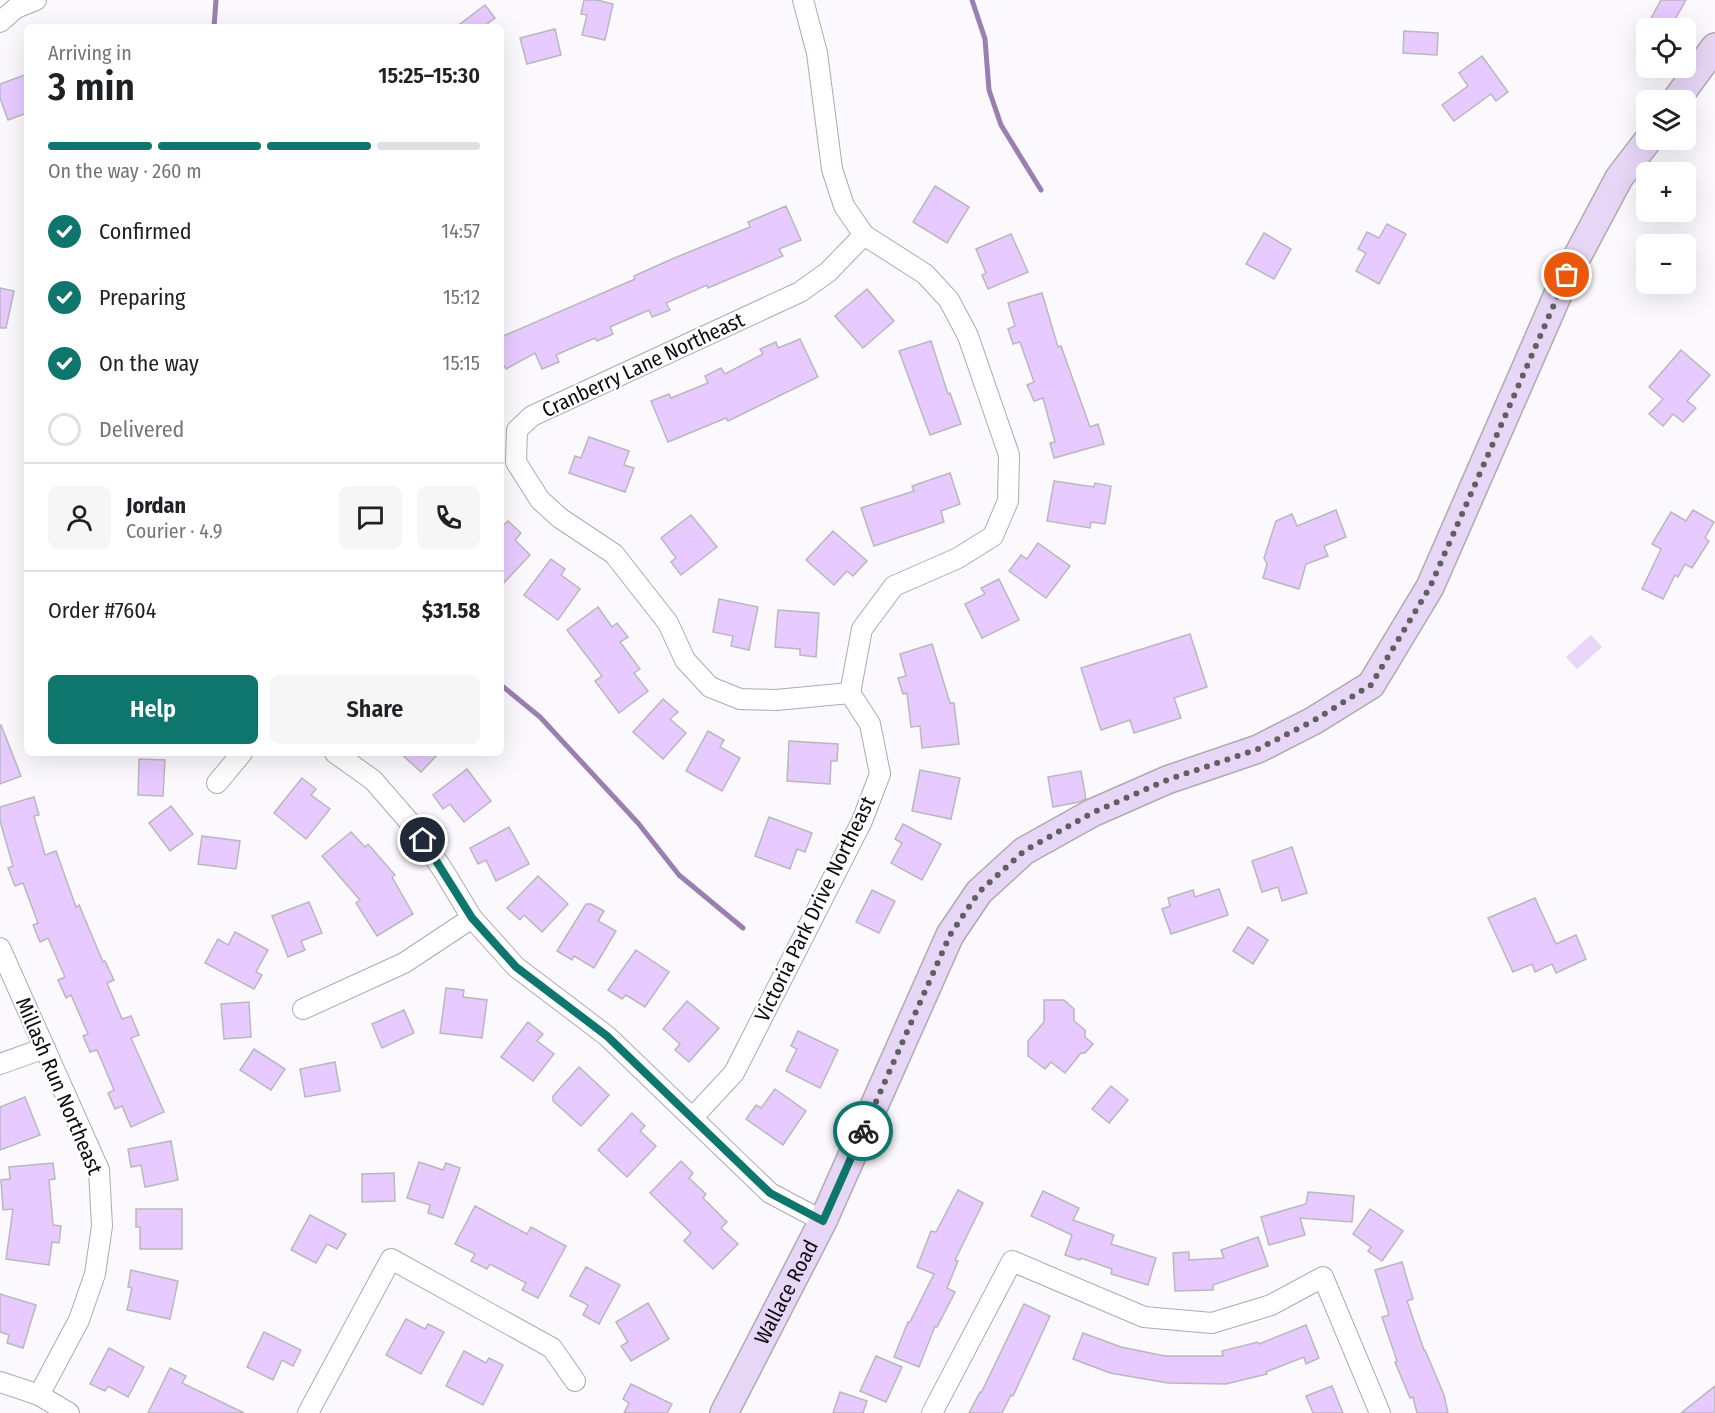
<!DOCTYPE html>
<meta charset="utf-8">
<style>
:root{--surface:#fff;--page:#f6f6f6;--text:#202124;--muted:#757577;--line:#e0e0e0;--accent:#0f766e}
body{margin:0;font-family:"Fira Sans Condensed",sans-serif;background:var(--page);color:var(--text);height:100vh;display:flex;flex-direction:column;font-size:22px;white-space:nowrap}
*{box-sizing:border-box;margin:0}
p{font-size:20px;color:var(--muted)}
.icon{flex:none;width:33px;height:33px;fill:none;stroke:currentColor;stroke-width:2;stroke-linecap:round;stroke-linejoin:round}
.map{position:relative;flex:1;overflow:hidden}
.drawer{position:absolute;left:24px;top:24px;width:480px;height:732px;display:flex;flex-direction:column;background:var(--surface);border-radius:9px;box-shadow:0 6px 24px #0002}
.drawer>*{flex:none}
.fabs{position:absolute;left:1636px;top:18px;display:grid;gap:12px}
.fabs a{display:grid;place-items:center;width:60px;height:60px;border-radius:9px;background:var(--surface);box-shadow:0 6px 24px #0002;font-size:30px}
.pin{position:absolute;display:grid;place-items:center;width:51px;height:51px;color:#fff;margin:-26px;border:3px solid #fff;border-radius:50%;box-shadow:0 2px 6px #0007}
.courier{position:absolute;display:grid;place-items:center;width:60px;height:60px;margin:-30px;border:4px solid #0f766e;border-radius:50%;background:#fff;color:#222;box-shadow:0 2px 8px #0007}
.headline em{font-style:normal;font-weight:600}
.headline div{display:flex;flex-direction:column-reverse}
.headline{display:flex;align-items:center;justify-content:space-between;height:102px;padding:0 24px}
h1{font-size:39px;font-weight:600;line-height:45px}
.bar{display:grid;grid-template-columns:repeat(4,1fr);gap:9px 6px;align-content:center;height:72px;padding:0 24px}
.bar i{height:8px;border-radius:4px;background:var(--line)}
.bar .selected{background:var(--accent)}
.bar p{grid-column:span 4}
.line{display:flex;align-items:center;gap:15px;padding:0 24px;border-top:2px solid var(--line)}
.line div{flex:1}
.round{display:grid;place-items:center;flex:none;width:63px;height:63px;border-radius:9px;background:var(--page)}
ol{padding:0 24px;list-style:none}
li{display:flex;align-items:center;gap:18px;height:66px}
li p{margin-inline-start:auto}
li .icon{padding:6px;border-radius:50%;background:var(--accent);color:#fff;stroke-width:4}
li:last-child{color:var(--muted)}
li i{width:33px;height:33px;border:3px solid var(--line);border-radius:50%}
.cta{display:flex;gap:12px;margin-top:auto;padding:12px 24px}
.cta a{flex:1;height:69px;border-radius:9px;background:var(--accent);color:#fff;font-size:24px;font-weight:600;line-height:69px;text-align:center}
.cta a+a{background:var(--page);color:var(--text)}
.map>svg:first-child{display:block}
.green{fill:#e9d5fa}
.lines{fill:none;stroke-linecap:round;stroke-linejoin:round}
.stream{stroke:#9a7fb0;stroke-width:5}
.building{fill:#e7caff;stroke:#b9b8bb;stroke-width:1.5}
.street-casing{stroke:#adabae;stroke-width:22}
.secondary-casing{stroke:#adabae;stroke-width:30}
.street{stroke:#fff;stroke-width:20}
.secondary{stroke:#e8d6f6;stroke-width:27}
.done{stroke:#606062;stroke-width:6;stroke-dasharray:0 10.8}
.route{stroke:#0f766e;stroke-width:8}
.labels{text-anchor:middle;dominant-baseline:central;stroke-width:4.5;stroke-linejoin:round;paint-order:stroke}
.street-label{font-size:21px;fill:#0d0d0e;stroke:#fff}
</style>
<div class="map">
<svg width="1715" height="1413" viewBox="0 0 1715 1413">
<rect width="100%" height="100%" fill="#fbf9fd"/>
<path class="green" d="M 1591,635 L 1602,647 L 1577,669 L 1566,657 Z"/>
<g class="lines">
<g class="stream">
<path d="M 972,0 L 985,39 L 989,90 L 1001,125 L 1041,190"/>
<path d="M 214,27 L 216,0"/>
<path d="M 501,685 L 540,717 L 638,823 L 679,875 L 743,928"/>
</g>
</g>
<g class="building">
<path d="M 584,0 L 597,0 L 613,4 L 605,40 L 582,35 L 587,15 L 581,14 Z"/>
<path d="M 1661,0 L 1686,0 L 1670,28 L 1661,28 L 1649,22 Z"/>
<path d="M 485,5 L 495,18 L 483,27 L 456,27 Z"/>
<path d="M 555,29 L 561,55 L 527,64 L 520,38 Z"/>
<path d="M 1404,31 L 1438,33 L 1437,55 L 1403,53 Z"/>
<path d="M 1482,56 L 1508,92 L 1496,101 L 1491,94 L 1454,121 L 1442,105 L 1468,86 L 1459,73 Z"/>
<path d="M 27,74 L 27,113 L 8,120 L 0,98 L 0,84 Z"/>
<path d="M 935,186 L 969,207 L 947,243 L 913,222 Z"/>
<path d="M 786,206 L 801,240 L 779,249 L 783,256 L 708,288 L 707,285 L 666,303 L 670,310 L 652,317 L 649,310 L 610,327 L 613,334 L 597,341 L 595,338 L 556,355 L 559,362 L 542,369 L 535,353 L 506,369 L 501,361 L 501,337 L 635,279 L 634,276 L 672,259 L 750,227 L 748,222 Z"/>
<path d="M 1387,224 L 1406,234 L 1379,284 L 1356,271 L 1366,253 L 1358,249 L 1367,232 L 1379,238 Z"/>
<path d="M 1264,233 L 1291,249 L 1274,279 L 1246,264 Z"/>
<path d="M 1011,234 L 1028,272 L 988,289 L 982,275 L 986,273 L 976,249 Z"/>
<path d="M 0,288 L 14,291 L 6,328 L 0,328 Z"/>
<path d="M 867,289 L 894,321 L 863,348 L 835,316 Z"/>
<path d="M 1042,293 L 1058,347 L 1061,346 L 1090,427 L 1098,424 L 1104,444 L 1054,458 L 1050,443 L 1055,442 L 1043,398 L 1034,401 L 1027,385 L 1034,382 L 1020,342 L 1013,344 L 1008,329 L 1015,326 L 1008,303 Z"/>
<path d="M 800,339 L 818,377 L 728,421 L 726,418 L 668,442 L 651,401 L 669,394 L 671,398 L 708,383 L 705,376 L 721,368 L 725,374 L 763,354 L 760,349 L 776,342 L 778,348 Z"/>
<path d="M 931,341 L 948,394 L 950,393 L 961,424 L 930,435 L 899,351 Z"/>
<path d="M 1681,350 L 1710,375 L 1687,401 L 1696,408 L 1683,422 L 1673,414 L 1663,426 L 1649,414 L 1663,399 L 1649,387 Z"/>
<path d="M 589,437 L 629,451 L 624,465 L 634,468 L 625,492 L 569,473 L 575,456 L 581,458 Z"/>
<path d="M 950,473 L 960,504 L 941,511 L 944,522 L 874,546 L 861,508 L 914,491 L 912,486 Z"/>
<path d="M 1054,481 L 1094,487 L 1095,483 L 1111,486 L 1105,524 L 1091,522 L 1090,528 L 1047,521 Z"/>
<path d="M 1336,510 L 1346,537 L 1324,546 L 1328,556 L 1306,564 L 1299,589 L 1263,578 L 1267,564 L 1264,558 L 1276,521 L 1292,514 L 1297,526 Z"/>
<path d="M 1693,510 L 1714,522 L 1705,538 L 1709,541 L 1692,568 L 1685,564 L 1678,577 L 1675,575 L 1663,599 L 1642,589 L 1661,549 L 1652,544 L 1671,512 L 1686,521 Z"/>
<path d="M 691,515 L 717,547 L 681,575 L 671,562 L 676,558 L 661,538 Z"/>
<path d="M 508,521 L 521,533 L 515,540 L 530,555 L 501,586 L 501,527 Z"/>
<path d="M 833,531 L 867,561 L 853,576 L 847,571 L 834,585 L 806,560 Z"/>
<path d="M 1038,543 L 1070,566 L 1046,598 L 1009,571 L 1021,555 L 1027,559 Z"/>
<path d="M 551,559 L 565,569 L 561,575 L 580,589 L 558,620 L 524,595 Z"/>
<path d="M 999,579 L 1019,620 L 982,638 L 965,604 L 985,594 L 981,588 Z"/>
<path d="M 719,599 L 758,607 L 749,650 L 731,646 L 733,636 L 713,632 Z"/>
<path d="M 598,607 L 612,627 L 617,623 L 628,637 L 620,642 L 640,669 L 634,673 L 648,691 L 619,713 L 595,681 L 602,676 L 567,630 Z"/>
<path d="M 778,610 L 819,613 L 816,657 L 800,655 L 800,649 L 775,647 Z"/>
<path d="M 1190,634 L 1207,687 L 1174,698 L 1181,718 L 1134,733 L 1130,720 L 1101,730 L 1081,668 Z"/>
<path d="M 932,644 L 950,703 L 954,703 L 959,744 L 922,748 L 920,726 L 911,727 L 907,693 L 903,694 L 898,678 L 906,676 L 900,654 Z"/>
<path d="M 663,699 L 678,712 L 670,719 L 686,733 L 663,759 L 633,732 Z"/>
<path d="M 1,725 L 21,776 L 0,784 L 0,726 Z"/>
<path d="M 708,731 L 724,740 L 720,747 L 740,758 L 722,791 L 686,771 Z"/>
<path d="M 789,741 L 838,744 L 837,761 L 831,761 L 830,784 L 787,781 Z"/>
<path d="M 400,753 L 439,753 L 421,772 Z"/>
<path d="M 139,759 L 165,760 L 163,796 L 138,795 Z"/>
<path d="M 467,769 L 491,801 L 464,822 L 450,804 L 443,809 L 433,795 Z"/>
<path d="M 920,770 L 960,778 L 951,819 L 912,811 Z"/>
<path d="M 1081,771 L 1086,799 L 1079,802 L 1053,807 L 1048,777 Z"/>
<path d="M 302,778 L 316,789 L 311,795 L 330,809 L 306,839 L 274,813 Z"/>
<path d="M 34,797 L 39,815 L 34,816 L 45,855 L 56,851 L 76,907 L 79,905 L 103,962 L 105,961 L 114,980 L 107,983 L 122,1019 L 131,1016 L 139,1035 L 131,1038 L 164,1112 L 131,1127 L 122,1106 L 115,1109 L 108,1093 L 114,1090 L 97,1050 L 90,1052 L 83,1036 L 88,1034 L 71,995 L 66,998 L 58,980 L 65,977 L 48,938 L 40,942 L 33,925 L 38,923 L 23,883 L 15,886 L 8,868 L 13,866 L 0,821 L 0,807 Z"/>
<path d="M 171,806 L 193,834 L 170,851 L 149,823 Z"/>
<path d="M 769,817 L 812,833 L 805,852 L 797,849 L 790,869 L 755,856 Z"/>
<path d="M 903,824 L 941,844 L 922,880 L 891,863 L 902,843 L 895,839 Z"/>
<path d="M 509,827 L 529,864 L 496,881 L 486,860 L 478,864 L 470,848 Z"/>
<path d="M 351,832 L 365,847 L 368,844 L 395,875 L 392,877 L 413,914 L 377,936 L 356,903 L 360,900 L 322,856 Z"/>
<path d="M 202,836 L 240,841 L 236,869 L 198,864 Z"/>
<path d="M 1292,847 L 1307,893 L 1282,901 L 1278,887 L 1262,892 L 1252,861 Z"/>
<path d="M 538,876 L 568,904 L 542,932 L 524,915 L 520,920 L 507,908 Z"/>
<path d="M 1219,889 L 1228,915 L 1171,934 L 1162,909 L 1170,906 L 1168,898 L 1193,890 L 1195,897 Z"/>
<path d="M 872,890 L 895,901 L 879,933 L 856,922 Z"/>
<path d="M 1535,898 L 1556,944 L 1576,935 L 1586,959 L 1556,973 L 1552,964 L 1535,972 L 1532,964 L 1513,972 L 1488,918 Z"/>
<path d="M 309,902 L 322,933 L 301,941 L 305,950 L 288,957 L 272,916 Z"/>
<path d="M 586,904 L 591,904 L 604,911 L 598,921 L 616,931 L 594,968 L 574,956 L 572,960 L 557,951 Z"/>
<path d="M 1248,927 L 1268,940 L 1253,964 L 1233,951 Z"/>
<path d="M 235,932 L 268,950 L 256,972 L 262,975 L 254,989 L 205,963 L 218,939 L 228,945 Z"/>
<path d="M 636,950 L 669,972 L 645,1007 L 626,995 L 622,999 L 608,990 Z"/>
<path d="M 446,988 L 464,990 L 463,997 L 487,1000 L 482,1038 L 440,1033 Z"/>
<path d="M 1044,1000 L 1064,1000 L 1074,1009 L 1074,1021 L 1085,1030 L 1085,1037 L 1093,1044 L 1085,1053 L 1081,1053 L 1065,1073 L 1051,1062 L 1045,1069 L 1028,1056 L 1028,1041 L 1044,1022 Z"/>
<path d="M 687,1001 L 719,1028 L 689,1062 L 675,1050 L 680,1044 L 663,1029 Z"/>
<path d="M 249,1002 L 251,1037 L 224,1039 L 221,1004 Z"/>
<path d="M 404,1010 L 414,1033 L 382,1048 L 372,1024 Z"/>
<path d="M 528,1022 L 543,1034 L 537,1041 L 554,1054 L 533,1081 L 501,1057 Z"/>
<path d="M 798,1031 L 838,1050 L 820,1088 L 786,1071 L 797,1049 L 791,1046 Z"/>
<path d="M 254,1049 L 285,1069 L 271,1090 L 240,1070 Z"/>
<path d="M 335,1062 L 340,1091 L 305,1097 L 300,1069 Z"/>
<path d="M 579,1067 L 609,1095 L 581,1126 L 553,1101 L 553,1096 Z"/>
<path d="M 1111,1086 L 1128,1100 L 1109,1123 L 1092,1109 Z"/>
<path d="M 775,1089 L 806,1111 L 783,1145 L 746,1119 L 756,1105 L 761,1108 Z"/>
<path d="M 25,1097 L 40,1135 L 0,1150 L 0,1107 Z"/>
<path d="M 632,1113 L 645,1126 L 640,1131 L 656,1146 L 627,1177 L 598,1150 Z"/>
<path d="M 171,1141 L 178,1180 L 145,1187 L 141,1165 L 131,1167 L 128,1149 Z"/>
<path d="M 681,1161 L 693,1173 L 689,1178 L 706,1194 L 703,1198 L 727,1222 L 721,1228 L 738,1244 L 713,1269 L 684,1241 L 691,1233 L 650,1193 Z"/>
<path d="M 419,1162 L 443,1170 L 446,1163 L 460,1168 L 443,1218 L 428,1213 L 430,1205 L 407,1198 Z"/>
<path d="M 53,1163 L 55,1179 L 49,1180 L 53,1225 L 61,1226 L 59,1243 L 52,1242 L 49,1265 L 6,1259 L 13,1209 L 3,1210 L 1,1180 L 10,1179 L 9,1167 Z"/>
<path d="M 394,1173 L 395,1201 L 362,1202 L 362,1174 Z"/>
<path d="M 958,1190 L 983,1203 L 955,1260 L 958,1261 L 947,1288 L 955,1292 L 937,1327 L 935,1326 L 919,1367 L 894,1357 L 908,1322 L 910,1322 L 934,1274 L 917,1267 L 931,1231 L 936,1232 Z"/>
<path d="M 1043,1191 L 1079,1208 L 1073,1220 L 1114,1235 L 1111,1244 L 1156,1258 L 1148,1285 L 1111,1274 L 1112,1269 L 1081,1258 L 1080,1260 L 1065,1255 L 1072,1235 L 1031,1216 Z"/>
<path d="M 1308,1192 L 1354,1196 L 1352,1222 L 1300,1218 L 1305,1235 L 1269,1245 L 1261,1217 L 1306,1204 Z"/>
<path d="M 475,1206 L 527,1234 L 531,1227 L 566,1246 L 538,1298 L 522,1290 L 526,1283 L 490,1264 L 487,1269 L 471,1261 L 475,1254 L 455,1244 Z"/>
<path d="M 136,1209 L 182,1209 L 182,1249 L 140,1249 L 140,1227 L 136,1227 Z"/>
<path d="M 1370,1209 L 1403,1231 L 1382,1261 L 1368,1251 L 1371,1247 L 1353,1234 Z"/>
<path d="M 310,1215 L 346,1234 L 337,1249 L 327,1244 L 316,1263 L 291,1250 Z"/>
<path d="M 1258,1237 L 1268,1266 L 1213,1285 L 1213,1290 L 1175,1291 L 1173,1253 L 1189,1252 L 1189,1260 L 1224,1258 L 1221,1250 Z"/>
<path d="M 1402,1262 L 1413,1299 L 1407,1301 L 1424,1350 L 1425,1350 L 1444,1395 L 1448,1413 L 1417,1413 L 1413,1397 L 1410,1398 L 1395,1362 L 1397,1361 L 1382,1317 L 1389,1315 L 1375,1270 Z"/>
<path d="M 586,1267 L 620,1285 L 599,1324 L 583,1315 L 588,1305 L 570,1296 Z"/>
<path d="M 131,1270 L 178,1281 L 170,1319 L 127,1310 L 132,1288 L 128,1287 Z"/>
<path d="M 0,1294 L 36,1305 L 23,1348 L 7,1343 L 9,1335 L 0,1332 Z"/>
<path d="M 648,1303 L 669,1339 L 631,1361 L 621,1346 L 628,1342 L 616,1322 Z"/>
<path d="M 1024,1304 L 1050,1316 L 1013,1396 L 1011,1395 L 1002,1413 L 969,1413 L 980,1392 L 981,1393 Z"/>
<path d="M 406,1319 L 425,1329 L 428,1324 L 444,1332 L 421,1374 L 386,1355 Z"/>
<path d="M 1306,1325 L 1319,1358 L 1306,1364 L 1304,1357 L 1266,1372 L 1267,1374 L 1226,1384 L 1168,1383 L 1110,1373 L 1073,1359 L 1083,1333 L 1121,1347 L 1165,1356 L 1223,1356 L 1222,1351 L 1258,1342 L 1259,1344 Z"/>
<path d="M 264,1332 L 301,1350 L 293,1366 L 282,1360 L 273,1380 L 247,1367 Z"/>
<path d="M 109,1348 L 144,1367 L 128,1397 L 108,1386 L 105,1391 L 90,1384 Z"/>
<path d="M 464,1351 L 486,1363 L 489,1358 L 503,1365 L 483,1405 L 446,1386 Z"/>
<path d="M 876,1356 L 902,1367 L 886,1402 L 860,1391 Z"/>
<path d="M 170,1368 L 186,1376 L 182,1383 L 244,1413 L 148,1413 Z"/>
<path d="M 631,1384 L 672,1404 L 667,1413 L 624,1413 L 629,1403 L 623,1399 Z"/>
<path d="M 1332,1386 L 1343,1413 L 1313,1413 L 1306,1396 Z"/>
<path d="M 1715,1386 L 1715,1413 L 1681,1413 Z"/>
<path d="M 840,1392 L 867,1401 L 863,1413 L 833,1413 Z"/>
</g>
<g class="lines">
<g class="street-casing">
<g id="street">
<path d="M 0,22 L 16,8 L 36,0"/>
<path d="M 850,693 L 776,700 L 740,699 L 710,687 L 685,660 L 668,623 L 614,554 L 560,518 L 540,500 L 516,462 L 517,430 L 532,416 L 800,292 L 828,272 L 864,235"/>
<path d="M 335,753 L 373,780 L 412,825 L 443,870 L 472,918 L 516,967 L 607,1036 L 770,1193 L 823,1221"/>
<path d="M 217,783 L 242,753"/>
<path d="M 0,948 L 99,1170 L 102,1226 L 95,1274 L 79,1320 L 39,1395"/>
<path d="M 303,1009 L 404,963 L 472,918"/>
<path d="M 0,1064 L 45,1048"/>
<path d="M 692,1118 L 734,1073 L 862,821 L 880,774 L 870,724 L 850,693 L 862,629 L 894,586 L 958,558 L 993,536 L 1008,501 L 1009,455 L 968,336 L 949,300 L 925,274 L 864,235 L 844,206 L 832,169 L 817,53 L 803,0"/>
<path d="M 0,1382 L 39,1395 L 69,1413"/>
<path d="M 308,1413 L 391,1259 L 552,1348 L 575,1381"/>
<path d="M 932,1413 L 1012,1261 L 1144,1317 L 1212,1323 L 1271,1305 L 1323,1277 L 1380,1413"/>
</g>
</g>
<g class="secondary-casing">
<g id="secondary">
<path d="M 1676,100 L 1715,47"/>
<path id="s1" d="M 724,1413 L 823,1221 L 950,935 L 979,892 L 1024,851 L 1092,813 L 1167,780 L 1258,749 L 1313,721 L 1371,685 L 1430,587 L 1562,285 L 1619,178 L 1648,140"/>
</g>
</g>
<use href="#street" class="street"/>
<use href="#secondary" class="secondary"/>
</g>
<g class="lines">
<path class="done" d="M 863,1131 L 950,935 L 979,892 L 1024,851 L 1092,813 L 1167,780 L 1258,749 L 1313,721 L 1371,685 L 1430,587 L 1567,275"/>
<path class="route" d="M 423,840 L 472,918 L 516,967 L 607,1036 L 770,1193 L 823,1221 L 863,1131"/>
</g>
<g class="labels">
<g class="street-label">
<text transform="translate(643 365) rotate(-25)">Cranberry Lane Northeast</text>
<text transform="translate(815 909) rotate(-64)">Victoria Park Drive Northeast</text>
<text transform="translate(59 1086) rotate(67)">Millash Run Northeast</text>
<text stroke="none"><textPath href="#s1" startOffset="136">Wallace Road</textPath></text>
</g>
</g>
</svg>
<div class="fabs">
<a><svg class="icon" aria-label="locate" viewBox="0 0 24 24"><circle cx="12" cy="12" r="6"/><path d="M12 2v4M12 18v4M2 12h4M18 12h4"/></svg></a>
<a><svg class="icon" aria-label="layers" viewBox="0 0 24 24"><path d="M12 4l9 5-9 5-9-5zM3 14l9 5 9-5"/></svg></a>
<a>+</a>
<a>−</a>
</div>
<div class="pin" style="left:1567px;top:275px;background:#ea580c"><svg class="icon" aria-label="bag" viewBox="0 0 24 24"><path d="M5 8h14l-1 12H6zM9 8a3 3 0 0 1 6 0"/></svg></div>
<div class="pin" style="left:423px;top:840px;background:#1f2937"><svg class="icon" aria-label="home" viewBox="0 0 24 24"><path d="M3 11l9-7 9 7M6 9v11h12V9"/></svg></div>
<div class="courier" style="left:863px;top:1131px"><svg class="icon" aria-label="bike" viewBox="0 0 24 24"><circle cx="6" cy="16" r="4"/><circle cx="18" cy="16" r="4"/><path d="M6 16l4-8h5l3 8M10 8l3 8H6M13 5h3"/></svg></div>
<section class="drawer">
<div class="headline"><div><h1>3 min</h1><p>Arriving in</p></div><em>15:25–15:30</em></div>
<div class="bar"><i class="selected"></i><i class="selected"></i><i class="selected"></i><i></i><p>On the way · 260 m</p></div>
<ol>
<li><svg class="icon" aria-label="check" viewBox="0 0 24 24"><path d="M5 12l5 5 9-10"/></svg>Confirmed<p>14:57</p></li>
<li><svg class="icon" aria-label="check" viewBox="0 0 24 24"><path d="M5 12l5 5 9-10"/></svg>Preparing<p>15:12</p></li>
<li><svg class="icon" aria-label="check" viewBox="0 0 24 24"><path d="M5 12l5 5 9-10"/></svg>On the way<p>15:15</p></li>
<li><i></i>Delivered</li>
</ol>
<div class="line" style="height:108px"><a class="round"><svg class="icon" aria-label="person" viewBox="0 0 24 24"><circle cx="12" cy="8" r="4"/><path d="M4 21q1-7 8-7t8 7"/></svg></a><div><b>Jordan</b><p>Courier · 4.9</p></div><a class="round"><svg class="icon" aria-label="chat" viewBox="0 0 24 24"><path d="M4 5h16v11H9l-5 4z"/></svg></a><a class="round"><svg class="icon" aria-label="phone" viewBox="0 0 24 24"><path d="M5 4h4l2 5-3 2q2 4 5 5l2-3 5 2v4C11 20 4 13 5 4z"/></svg></a></div>
<div class="line" style="height:78px"><div>Order #7604</div><b>$31.58</b></div>
<div class="cta"><a>Help</a><a>Share</a></div>
</section>
</div>
